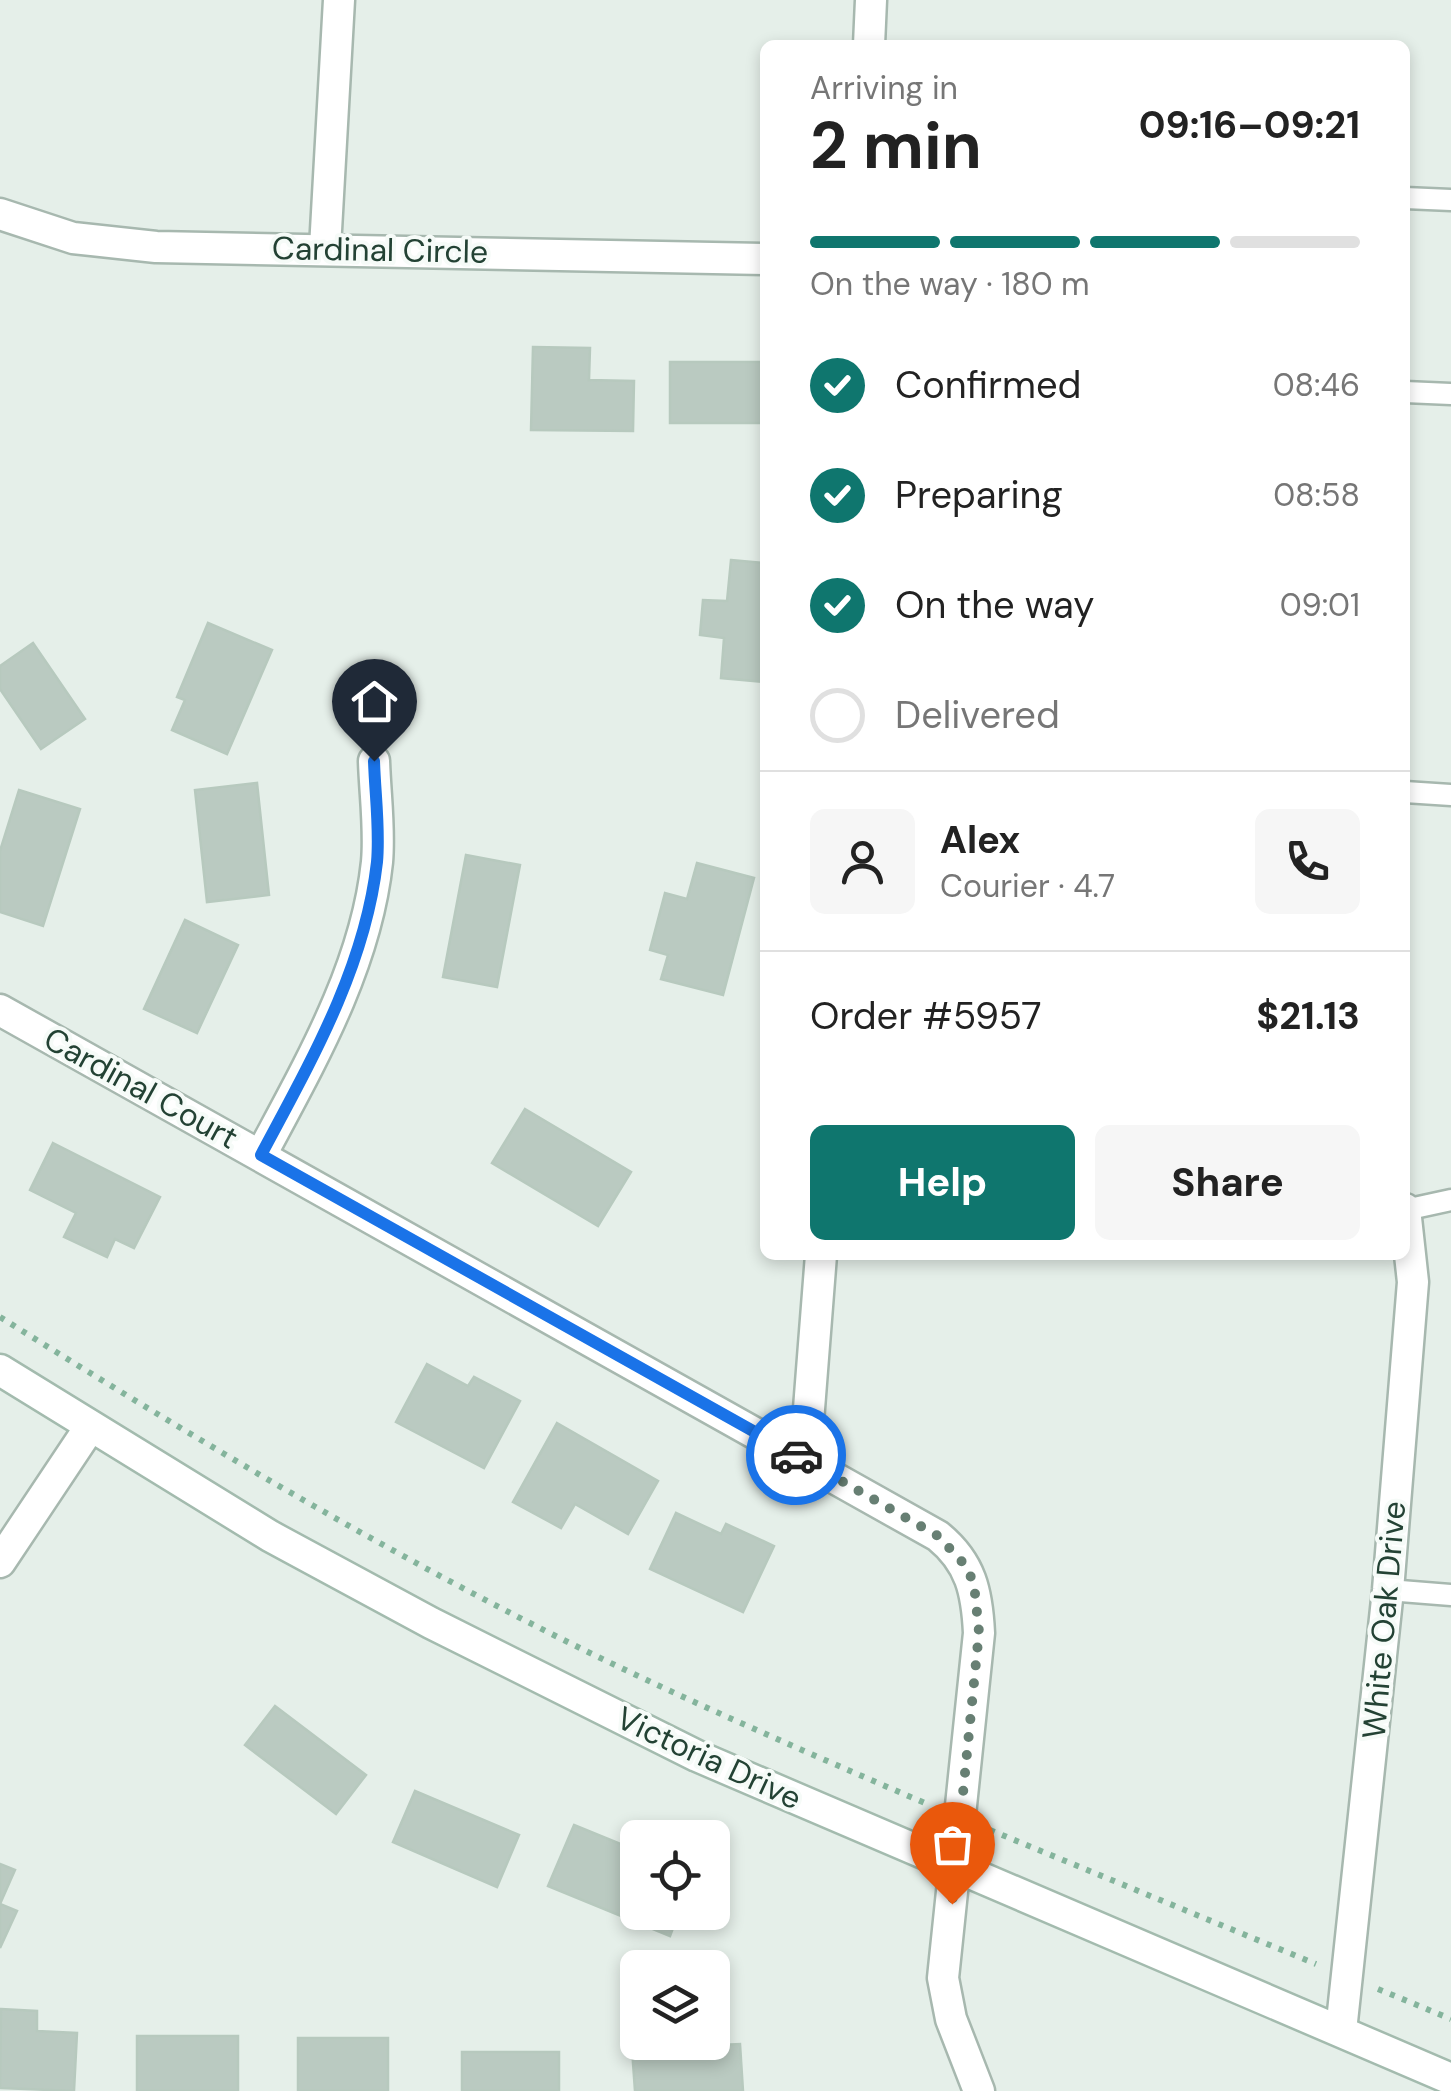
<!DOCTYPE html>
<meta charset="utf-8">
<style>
:root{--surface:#fff;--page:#f6f6f6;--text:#222;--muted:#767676;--line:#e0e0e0;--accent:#0f766e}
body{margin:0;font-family:"DM Sans",sans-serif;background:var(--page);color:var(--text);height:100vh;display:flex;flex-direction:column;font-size:38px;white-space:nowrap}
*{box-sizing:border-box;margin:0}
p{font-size:32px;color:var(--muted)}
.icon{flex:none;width:55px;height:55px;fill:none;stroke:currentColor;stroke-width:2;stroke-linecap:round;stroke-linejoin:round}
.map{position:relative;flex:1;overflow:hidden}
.side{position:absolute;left:760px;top:40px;width:650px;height:1220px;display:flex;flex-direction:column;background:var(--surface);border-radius:15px;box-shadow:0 5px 15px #0003}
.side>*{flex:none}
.buttons{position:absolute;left:620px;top:1820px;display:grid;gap:20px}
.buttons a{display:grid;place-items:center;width:110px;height:110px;border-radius:15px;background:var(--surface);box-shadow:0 5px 15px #0003;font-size:50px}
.pin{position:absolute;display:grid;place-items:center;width:85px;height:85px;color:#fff;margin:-102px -42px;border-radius:50% 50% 50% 0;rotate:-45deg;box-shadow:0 0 10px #0007}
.pin .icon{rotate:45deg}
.courier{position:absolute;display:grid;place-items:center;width:100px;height:100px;margin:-50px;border:8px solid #1a73e8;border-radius:50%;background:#fff;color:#222;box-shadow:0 2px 12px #0007}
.overview em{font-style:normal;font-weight:700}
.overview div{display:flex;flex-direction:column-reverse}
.overview{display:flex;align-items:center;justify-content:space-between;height:170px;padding:0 50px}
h1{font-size:65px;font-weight:700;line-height:75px}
.bar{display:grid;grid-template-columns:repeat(4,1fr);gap:15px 10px;align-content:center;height:120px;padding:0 50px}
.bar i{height:12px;border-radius:8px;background:var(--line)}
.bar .current{background:var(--accent)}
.bar p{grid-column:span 4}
.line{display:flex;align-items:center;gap:25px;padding:0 50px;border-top:2px solid var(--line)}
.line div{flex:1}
.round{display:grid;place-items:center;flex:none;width:105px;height:105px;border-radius:15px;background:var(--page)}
ol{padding:0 50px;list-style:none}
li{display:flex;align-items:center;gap:30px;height:110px}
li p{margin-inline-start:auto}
li .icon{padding:10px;border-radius:50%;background:var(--accent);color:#fff;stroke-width:4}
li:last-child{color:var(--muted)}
li i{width:55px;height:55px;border:5px solid var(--line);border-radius:50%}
.button{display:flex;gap:20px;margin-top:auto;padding:20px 50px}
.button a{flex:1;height:115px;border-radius:15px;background:var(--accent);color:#fff;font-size:40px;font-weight:700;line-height:115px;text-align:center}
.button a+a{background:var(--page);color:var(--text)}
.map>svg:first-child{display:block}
.building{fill:#bacac1;stroke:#b7c9be;stroke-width:2.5}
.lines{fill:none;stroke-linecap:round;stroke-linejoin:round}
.lane-casing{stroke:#a7b8af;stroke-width:25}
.street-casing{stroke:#a7b8af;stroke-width:35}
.secondary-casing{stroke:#a3bbae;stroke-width:35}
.path{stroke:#84b49c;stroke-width:6;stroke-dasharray:5 8;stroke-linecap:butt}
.lane{stroke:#fff;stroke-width:20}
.street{stroke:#fff;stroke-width:30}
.secondary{stroke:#fff;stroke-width:30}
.done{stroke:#677f73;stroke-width:10;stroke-dasharray:0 18}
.route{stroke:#1a73e8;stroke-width:12}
.labels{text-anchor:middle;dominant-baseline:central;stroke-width:8;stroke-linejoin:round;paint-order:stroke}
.street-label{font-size:32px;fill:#234234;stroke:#f6fbf8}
</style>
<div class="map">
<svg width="1451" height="2091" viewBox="0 0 1451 2091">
<rect width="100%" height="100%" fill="#e5efe9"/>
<g class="building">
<path d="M 533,347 L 590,348 L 589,380 L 634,381 L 633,431 L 531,430 Z"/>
<rect x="670" y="362" width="95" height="61"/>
<path d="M 731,560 L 765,563 L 765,682 L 721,678 L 724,638 L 700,635 L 703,600 L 727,601 Z"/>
<path d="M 208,623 L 272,650 L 227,754 L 172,730 L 185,700 L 177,697 Z"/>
<path d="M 33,643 L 85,719 L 41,749 L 0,689 L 0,666 Z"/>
<path d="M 257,783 L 269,895 L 207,902 L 195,790 Z"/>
<path d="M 19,790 L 80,809 L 43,926 L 0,912 L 0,851 Z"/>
<path d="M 466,855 L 520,865 L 497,987 L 443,977 Z"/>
<path d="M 697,863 L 754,878 L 723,995 L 661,979 L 668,955 L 650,950 L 665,893 L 687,899 Z"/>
<path d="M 185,920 L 238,945 L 197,1033 L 144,1009 Z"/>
<path d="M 525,1109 L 631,1172 L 598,1226 L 492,1163 Z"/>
<path d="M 53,1143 L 160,1197 L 134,1248 L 115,1239 L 107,1257 L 64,1237 L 76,1213 L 30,1190 Z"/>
<path d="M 427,1364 L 468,1386 L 474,1377 L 520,1401 L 484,1468 L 396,1422 Z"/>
<path d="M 557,1423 L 658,1481 L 628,1534 L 575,1504 L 561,1528 L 513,1502 Z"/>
<path d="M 676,1513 L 721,1534 L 726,1524 L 774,1546 L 743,1612 L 650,1569 Z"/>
<path d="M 275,1706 L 366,1775 L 336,1814 L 245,1745 Z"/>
<path d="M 415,1791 L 519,1835 L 497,1887 L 393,1842 Z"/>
<path d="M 574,1825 L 638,1851 L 638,1912 L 679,1912 L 670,1936 L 548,1886 Z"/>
<path d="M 0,1864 L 15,1870 L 0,1904 L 17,1911 L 0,1948 Z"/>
<path d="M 1,2009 L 37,2011 L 37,2031 L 77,2033 L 74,2091 L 0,2088 Z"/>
<rect x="137" y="2036" width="101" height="55"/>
<rect x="298" y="2038" width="90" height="53"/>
<path d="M 740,2044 L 743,2091 L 635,2091 L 632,2049 Z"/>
<rect x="462" y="2052" width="97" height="39"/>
</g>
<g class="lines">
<g class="lane-casing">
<g id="lane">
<path d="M 1405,198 L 1451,200"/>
<path d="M 1405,392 L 1451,394"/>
<path d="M 1405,792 L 1451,795"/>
<path d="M 1405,1210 L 1451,1200"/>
<path d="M 1388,1590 L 1451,1595"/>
</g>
</g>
<g class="street-casing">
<g id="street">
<path d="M 869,45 L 871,0"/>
<path d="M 0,214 L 73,238 L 156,247 L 765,259"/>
<path d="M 325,248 L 339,0"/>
<path d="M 0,1010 L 938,1536 C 971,1563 977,1592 979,1633 L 943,1978 L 951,2019 L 979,2091"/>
<path d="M 261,1155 C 310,1063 366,967 377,862 C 380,829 375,794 374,761"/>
<path d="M 805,1460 L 821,1255"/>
<path d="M 0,1562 L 90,1427"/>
<path d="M 1341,2031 L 1388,1590 L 1413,1282 L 1405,1209"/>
</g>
</g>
<g class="secondary-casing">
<path id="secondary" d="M 0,1370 L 270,1536 L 431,1623 L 697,1756 L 1451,2079"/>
</g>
<g class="path">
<path d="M 0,1317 C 190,1436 386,1553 588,1652 C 699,1706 813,1755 927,1804"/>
<path d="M 990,1830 L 1316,1964"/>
<path d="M 1378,1989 L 1451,2019"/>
</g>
<use href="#lane" class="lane"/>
<use href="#street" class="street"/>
<use href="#secondary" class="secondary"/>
</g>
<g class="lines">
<path class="done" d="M 796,1455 L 938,1536 L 966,1566 L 974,1584 L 979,1632 L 952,1904"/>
<path class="route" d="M 374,761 C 375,794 380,829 377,862 C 365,968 310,1063 261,1155 L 796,1455"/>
</g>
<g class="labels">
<g class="street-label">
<text transform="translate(380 250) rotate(1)">Cardinal Circle</text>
<text transform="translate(141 1088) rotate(29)">Cardinal Court</text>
<text transform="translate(1384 1620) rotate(-85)">White Oak Drive</text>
<text transform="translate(709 1758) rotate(25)">Victoria Drive</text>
</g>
</g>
</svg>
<div class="buttons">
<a><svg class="icon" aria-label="locate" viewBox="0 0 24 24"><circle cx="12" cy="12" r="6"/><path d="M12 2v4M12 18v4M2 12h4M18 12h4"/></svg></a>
<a><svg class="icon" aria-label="layers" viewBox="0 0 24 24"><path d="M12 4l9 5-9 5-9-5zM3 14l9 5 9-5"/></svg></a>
</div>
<div class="pin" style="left:952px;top:1904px;background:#ea580c"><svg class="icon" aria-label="bag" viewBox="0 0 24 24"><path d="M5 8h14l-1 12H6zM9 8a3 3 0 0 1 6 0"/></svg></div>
<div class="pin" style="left:374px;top:761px;background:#1f2937"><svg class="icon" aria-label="home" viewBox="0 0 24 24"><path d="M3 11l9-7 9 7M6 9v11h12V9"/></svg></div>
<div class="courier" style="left:796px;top:1455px"><svg class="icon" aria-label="car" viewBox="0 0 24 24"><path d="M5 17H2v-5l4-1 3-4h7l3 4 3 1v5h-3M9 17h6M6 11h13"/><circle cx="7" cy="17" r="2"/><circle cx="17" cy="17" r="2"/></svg></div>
<section class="side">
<div class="overview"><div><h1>2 min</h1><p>Arriving in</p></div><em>09:16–09:21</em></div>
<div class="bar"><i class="current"></i><i class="current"></i><i class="current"></i><i></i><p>On the way · 180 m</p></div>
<ol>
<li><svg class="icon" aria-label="check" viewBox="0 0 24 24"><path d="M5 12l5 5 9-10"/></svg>Confirmed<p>08:46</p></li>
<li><svg class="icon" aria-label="check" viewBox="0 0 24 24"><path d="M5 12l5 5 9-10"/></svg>Preparing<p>08:58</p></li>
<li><svg class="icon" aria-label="check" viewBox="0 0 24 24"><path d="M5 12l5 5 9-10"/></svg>On the way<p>09:01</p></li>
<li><i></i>Delivered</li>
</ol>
<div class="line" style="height:180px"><a class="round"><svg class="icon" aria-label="person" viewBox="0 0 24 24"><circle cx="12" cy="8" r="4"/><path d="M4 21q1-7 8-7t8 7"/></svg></a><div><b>Alex</b><p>Courier · 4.7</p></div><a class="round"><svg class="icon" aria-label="phone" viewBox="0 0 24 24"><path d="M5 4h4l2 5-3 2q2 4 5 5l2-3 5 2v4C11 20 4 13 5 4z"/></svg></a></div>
<div class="line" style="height:130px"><div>Order #5957</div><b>$21.13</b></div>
<div class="button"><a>Help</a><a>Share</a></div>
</section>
</div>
